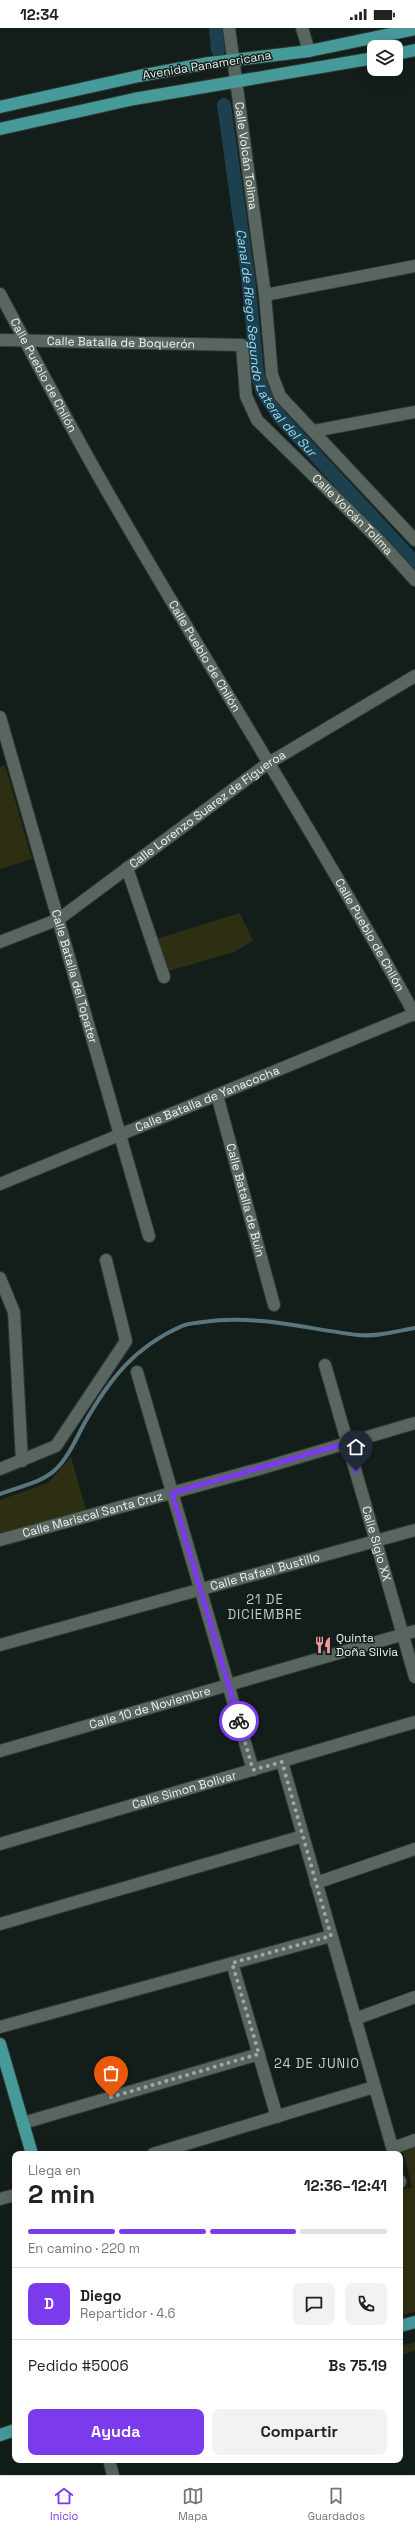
<!DOCTYPE html>
<html lang="es">
<meta charset="utf-8">
<style>
:root{--surface:#fff;--page:#f2f2f2;--text:#222;--muted:#767676;--line:#e0e0e0;--accent:#7c3aed}
body{margin:0;font-family:"Space Grotesk",sans-serif;background:var(--page);color:var(--text);height:100vh;display:flex;flex-direction:column;font-size:15px;white-space:nowrap}
*{box-sizing:border-box;margin:0}
p{font-size:13px;color:var(--muted)}
.icon{flex:none;width:22px;height:22px;fill:none;stroke:currentColor;stroke-width:2;stroke-linecap:round;stroke-linejoin:round}
.map{position:relative;flex:1;overflow:hidden}
.sheet{position:absolute;left:12px;top:2123px;width:391px;height:312px;display:flex;flex-direction:column;background:var(--surface);border-radius:8px;box-shadow:0 4px 16px #0002}
.sheet>*{flex:none}
.controls{position:absolute;left:367px;top:12px;display:grid;gap:8px}
.controls a{display:grid;place-items:center;width:36px;height:36px;border-radius:8px;background:var(--surface);box-shadow:0 4px 16px #0002;font-size:20px}
.pin{position:absolute;display:grid;place-items:center;width:34px;height:34px;color:#fff;margin:-41px -17px;border-radius:50% 50% 50% 0;rotate:-45deg;box-shadow:0 0 4px #0007}
.pin .icon{rotate:45deg}
.courier{position:absolute;display:grid;place-items:center;width:40px;height:40px;margin:-20px;border:3px solid #7c3aed;border-radius:50%;background:#fff;color:#222;box-shadow:0 1px 5px #0007}
.head em{font-style:normal;font-weight:700}
.head div{display:flex;flex-direction:column-reverse}
.head{display:flex;align-items:center;justify-content:space-between;height:68px;padding:0 16px}
h1{font-size:26px;font-weight:700;line-height:30px}
.bar{display:grid;grid-template-columns:repeat(4,1fr);gap:6px 4px;align-content:center;height:48px;padding:0 16px}
.bar i{height:5px;border-radius:3px;background:var(--line)}
.bar .current{background:var(--accent)}
.bar p{grid-column:span 4}
.line{display:flex;align-items:center;gap:10px;padding:0 16px;border-top:1px solid var(--line)}
.line div{flex:1}
.round{display:grid;place-items:center;flex:none;width:42px;height:42px;border-radius:8px;background:var(--page)}
.button{display:flex;gap:8px;margin-top:auto;padding:8px 16px}
.button a{flex:1;height:46px;border-radius:8px;background:var(--accent);color:#fff;font-size:16px;font-weight:700;line-height:46px;text-align:center}
.button a+a{background:var(--page);color:var(--text)}
.status{display:flex;justify-content:space-between;align-items:center;height:28px;padding:0 20px;background:var(--surface);direction:ltr}
.status svg{height:11px;fill:currentColor}
.tab-bar{display:flex;justify-content:space-around;align-items:center;height:56px;border-top:1px solid var(--line);background:var(--surface);font-size:11px;color:var(--muted)}
.tab-bar a{display:grid;justify-items:center;gap:2px}
.tab-bar .current{color:var(--accent)}
.map>svg:first-child{display:block}
.green{fill:#2e2e13}
.lines{fill:none;stroke-linecap:round;stroke-linejoin:round}
.stream{stroke:#5a757e;stroke-width:4}
.canal{stroke:#1c404e;stroke-width:14}
.minor-casing{stroke:#303734;stroke-width:14}
.major-casing{stroke:#303734;stroke-width:14}
.minor{stroke:#596660;stroke-width:12}
.major{stroke:#479a9a;stroke-width:12}
.done{stroke:#9fa8a4;stroke-width:4;stroke-dasharray:0 7.2}
.route{stroke:#7c3aed;stroke-width:5}
.labels{text-anchor:middle;dominant-baseline:central;stroke-width:3;stroke-linejoin:round;paint-order:stroke}
.street-label{font-size:12px;fill:#eaf2ee;stroke:#131e1a}
.poi-label{font-size:12px;fill:#eaf2ee;stroke:#131e1a;text-anchor:start}
.water-label{font-size:13px;font-style:italic;fill:#97daf7;stroke:#131e1a}
.neighbourhood-label{font-size:13px;letter-spacing:1px;fill:#bfcec8;stroke:#131e1a}
</style>
<div class="status"><b>12:34</b><svg viewBox="0 0 49 12"><path d="M0 12V9h3v3zM5 12V6h3v6zM10 12V3h3v9zM15 12V0h3v12zM26 1h20v11H26zM47 4h2v5h-2z"/></svg></div>
<div class="map">
<svg width="415" height="2447" viewBox="0 0 415 2447">
<rect width="100%" height="100%" fill="#131e1a"/>
<g class="green">
<path d="M 5,737 L 32,831 L 0,841 L 0,739 Z"/>
<path d="M 240,885 L 253,913 L 234,924 L 169,943 L 156,911 Z"/>
<path d="M 71,1429 L 86,1482 L 0,1505 L 0,1472 L 48,1455 Z"/>
<path d="M 415,2119 L 415,2284 L 400,2287 L 400,2163 L 412,2159 L 403,2124 Z"/>
<path d="M 415,2314 L 415,2323 L 400,2327 L 400,2318 Z"/>
</g>
<g class="lines">
<path class="stream" d="M 0,1466 C 18,1459 41,1455 55,1442 C 68,1430 76,1411 84,1396 C 109,1352 134,1319 182,1298 C 188,1295 196,1295 203,1294 C 255,1286 307,1301 358,1307 C 377,1309 397,1303 415,1300"/>
<g class="canal">
<path d="M 216,0 L 218,22"/>
<path id="s1" d="M 224,77 L 248,249 L 257,344 L 262,362 L 280,389 L 415,535"/>
</g>
<g class="minor-casing">
<g id="minor">
<path id="s2" d="M 229,0 L 265,267 L 272,347 L 280,368 L 415,512"/>
<path d="M 302,0 L 309,23"/>
<path id="s3" d="M 0,266 C 38,336 74,407 114,475 C 213,647 320,813 415,987"/>
<path d="M 265,267 L 415,238"/>
<path id="s4" d="M 0,312 L 242,317 L 246,368 L 257,392 L 377,510 L 415,552"/>
<path d="M 314,403 L 415,384"/>
<path id="s5" d="M 0,689 L 149,1208"/>
<path d="M 127,840 L 164,949"/>
<path id="s6" d="M 0,914 L 59,891 L 267,736 L 415,648"/>
<path id="s7" d="M 217,1067 L 274,1277"/>
<path id="s8" d="M 0,1156 L 414,986"/>
<path d="M 0,1250 L 14,1284 L 22,1433"/>
<path id="s9" d="M 325,1337 L 415,1649"/>
<path d="M 137,1344 L 253,1742"/>
<path d="M 0,1441 L 56,1418 L 126,1313 L 106,1232"/>
<path id="s10" d="M 0,1512 L 259,1441 L 415,1395"/>
<path id="s11" d="M 0,1617 L 415,1502"/>
<path id="s12" d="M 0,1723 L 415,1603"/>
<path d="M 282,1734 L 394,2126"/>
<path id="s13" d="M 0,1816 L 415,1694"/>
<path d="M 316,1855 L 415,1821"/>
<path d="M 0,1896 L 303,1808"/>
<path d="M 232,1935 L 277,2089"/>
<path d="M 355,1991 L 415,1969"/>
<path d="M 0,1999 L 331,1908"/>
<path d="M 23,2095 L 259,2026"/>
<path d="M 393,2120 L 415,2112"/>
<path d="M 153,2126 L 374,2059"/>
<path d="M 400,2153 L 400,2154"/>
<path d="M 0,2171 L 15,2167"/>
<path d="M 109,2432 L 113,2447"/>
</g>
</g>
<g class="major-casing">
<g id="major">
<path d="M 396,26 L 415,22"/>
<path d="M 0,79 L 139,48 L 209,35 L 309,23 L 415,1"/>
<path d="M 0,101 L 134,71 L 374,30"/>
<path d="M 0,2016 L 32,2126"/>
<path d="M 400,2298 L 415,2294"/>
<path d="M 0,2407 L 15,2402"/>
</g>
</g>
<use href="#minor" class="minor"/>
<use href="#major" class="major"/>
</g>
<g class="lines">
<path class="done" d="M 111,2069 L 259,2026 L 232,1935 L 331,1908 L 282,1734 L 253,1742 L 239,1693"/>
<path class="route" d="M 239,1693 L 172,1465 L 347,1415 L 356,1443"/>
</g>
<defs>
<g id="restaurant-bare" transform="scale(1.38)"><path d="M-5-6h1v4h1v-4h1v4h1v-4h1v5L-1.5 .5V6h-2V.5L-5-1ZM5-6V6H3V1.5H1.5Q1.5-4 5-6Z" fill="#f59b9c" stroke="#131e1a" stroke-width="2.5" paint-order="stroke"/></g>
</defs>
<g fill-rule="evenodd">
<use href="#restaurant-bare" x="323" y="1617"/>
</g>
<g class="labels">
<g class="street-label">
<text transform="translate(207 37) rotate(-9)">Avenida Panamericana</text>
<text stroke="none"><textPath href="#s2" startOffset="129">Calle Volcán Tolima</textPath></text>
<text stroke="none"><textPath href="#s4" startOffset="121">Calle Batalla de Boquerón</textPath></text>
<text stroke="none"><textPath href="#s3" startOffset="92">Calle Pueblo de Chilón</textPath></text>
<text stroke="none"><textPath href="#s4" startOffset="454">Calle Volcán Tolima</textPath></text>
<text stroke="none"><textPath href="#s3" startOffset="416">Calle Pueblo de Chilón</textPath></text>
<text stroke="none"><textPath href="#s6" startOffset="248">Calle Lorenzo Suarez de Figueroa</textPath></text>
<text stroke="none"><textPath href="#s3" startOffset="740">Calle Pueblo de Chilón</textPath></text>
<text stroke="none"><textPath href="#s5" startOffset="270">Calle Batalla del Topater</textPath></text>
<text stroke="none"><textPath href="#s8" startOffset="224">Calle Batalla de Yanacocha</textPath></text>
<text stroke="none"><textPath href="#s7" startOffset="109">Calle Batalla de Buin</textPath></text>
<text stroke="none"><textPath href="#s10" startOffset="96">Calle Mariscal Santa Cruz</textPath></text>
<text stroke="none"><textPath href="#s9" startOffset="186">Calle Siglo XX</textPath></text>
<text stroke="none"><textPath href="#s11" startOffset="275">Calle Rafael Bustillo</textPath></text>
<text stroke="none"><textPath href="#s12" startOffset="156">Calle 10 de Noviembre</textPath></text>
<text stroke="none"><textPath href="#s13" startOffset="192">Calle Simon Bolivar</textPath></text>
</g>
<g class="poi-label">
<text x="336" y="1610">Quinta<tspan x="336" dy="14">Doña Silvia</tspan></text>
</g>
<g class="water-label">
<text stroke="none"><textPath href="#s1" startOffset="248">Canal de Riego Segundo Lateral del Sur</textPath></text>
</g>
<g class="neighbourhood-label">
<text x="265" y="1571">21 DE<tspan x="265" dy="15">DICIEMBRE</tspan></text>
<text x="317" y="2035">24 DE JUNIO</text>
</g>
</g>
</svg>
<div class="controls">
<a><svg class="icon" aria-label="layers" viewBox="0 0 24 24"><path d="M12 4l9 5-9 5-9-5zM3 14l9 5 9-5"/></svg></a>
</div>
<div class="pin" style="left:111px;top:2069px;background:#ea580c"><svg class="icon" aria-label="bag" viewBox="0 0 24 24"><path d="M5 8h14l-1 12H6zM9 8a3 3 0 0 1 6 0"/></svg></div>
<div class="pin" style="left:356px;top:1443px;background:#1f2937"><svg class="icon" aria-label="home" viewBox="0 0 24 24"><path d="M3 11l9-7 9 7M6 9v11h12V9"/></svg></div>
<div class="courier" style="left:239px;top:1693px"><svg class="icon" aria-label="bike" viewBox="0 0 24 24"><circle cx="6" cy="16" r="4"/><circle cx="18" cy="16" r="4"/><path d="M6 16l4-8h5l3 8M10 8l3 8H6M13 5h3"/></svg></div>
<section class="sheet">
<div class="head"><div><h1>2 min</h1><p>Llega en</p></div><em>12:36–12:41</em></div>
<div class="bar"><i class="current"></i><i class="current"></i><i class="current"></i><i></i><p>En camino · 220 m</p></div>
<div class="line" style="height:72px"><b class="round" style="background:var(--accent);color:#fff">D</b><div><b>Diego</b><p>Repartidor · 4.6</p></div><a class="round"><svg class="icon" aria-label="chat" viewBox="0 0 24 24"><path d="M4 5h16v11H9l-5 4z"/></svg></a><a class="round"><svg class="icon" aria-label="phone" viewBox="0 0 24 24"><path d="M5 4h4l2 5-3 2q2 4 5 5l2-3 5 2v4C11 20 4 13 5 4z"/></svg></a></div>
<div class="line" style="height:52px"><div>Pedido #5006</div><b>Bs 75.19</b></div>
<div class="button"><a>Ayuda</a><a>Compartir</a></div>
</section>
</div>
<nav class="tab-bar">
<a class="current"><svg class="icon" aria-label="home" viewBox="0 0 24 24"><path d="M3 11l9-7 9 7M6 9v11h12V9"/></svg>Inicio</a>
<a><svg class="icon" aria-label="map" viewBox="0 0 24 24"><path d="M3 6l6-2 6 2 6-2v14l-6 2-6-2-6 2zM9 4v14M15 6v14"/></svg>Mapa</a>
<a><svg class="icon" aria-label="saved" viewBox="0 0 24 24"><path d="M7 4h10v16l-5-4-5 4z"/></svg>Guardados</a>
</nav>
